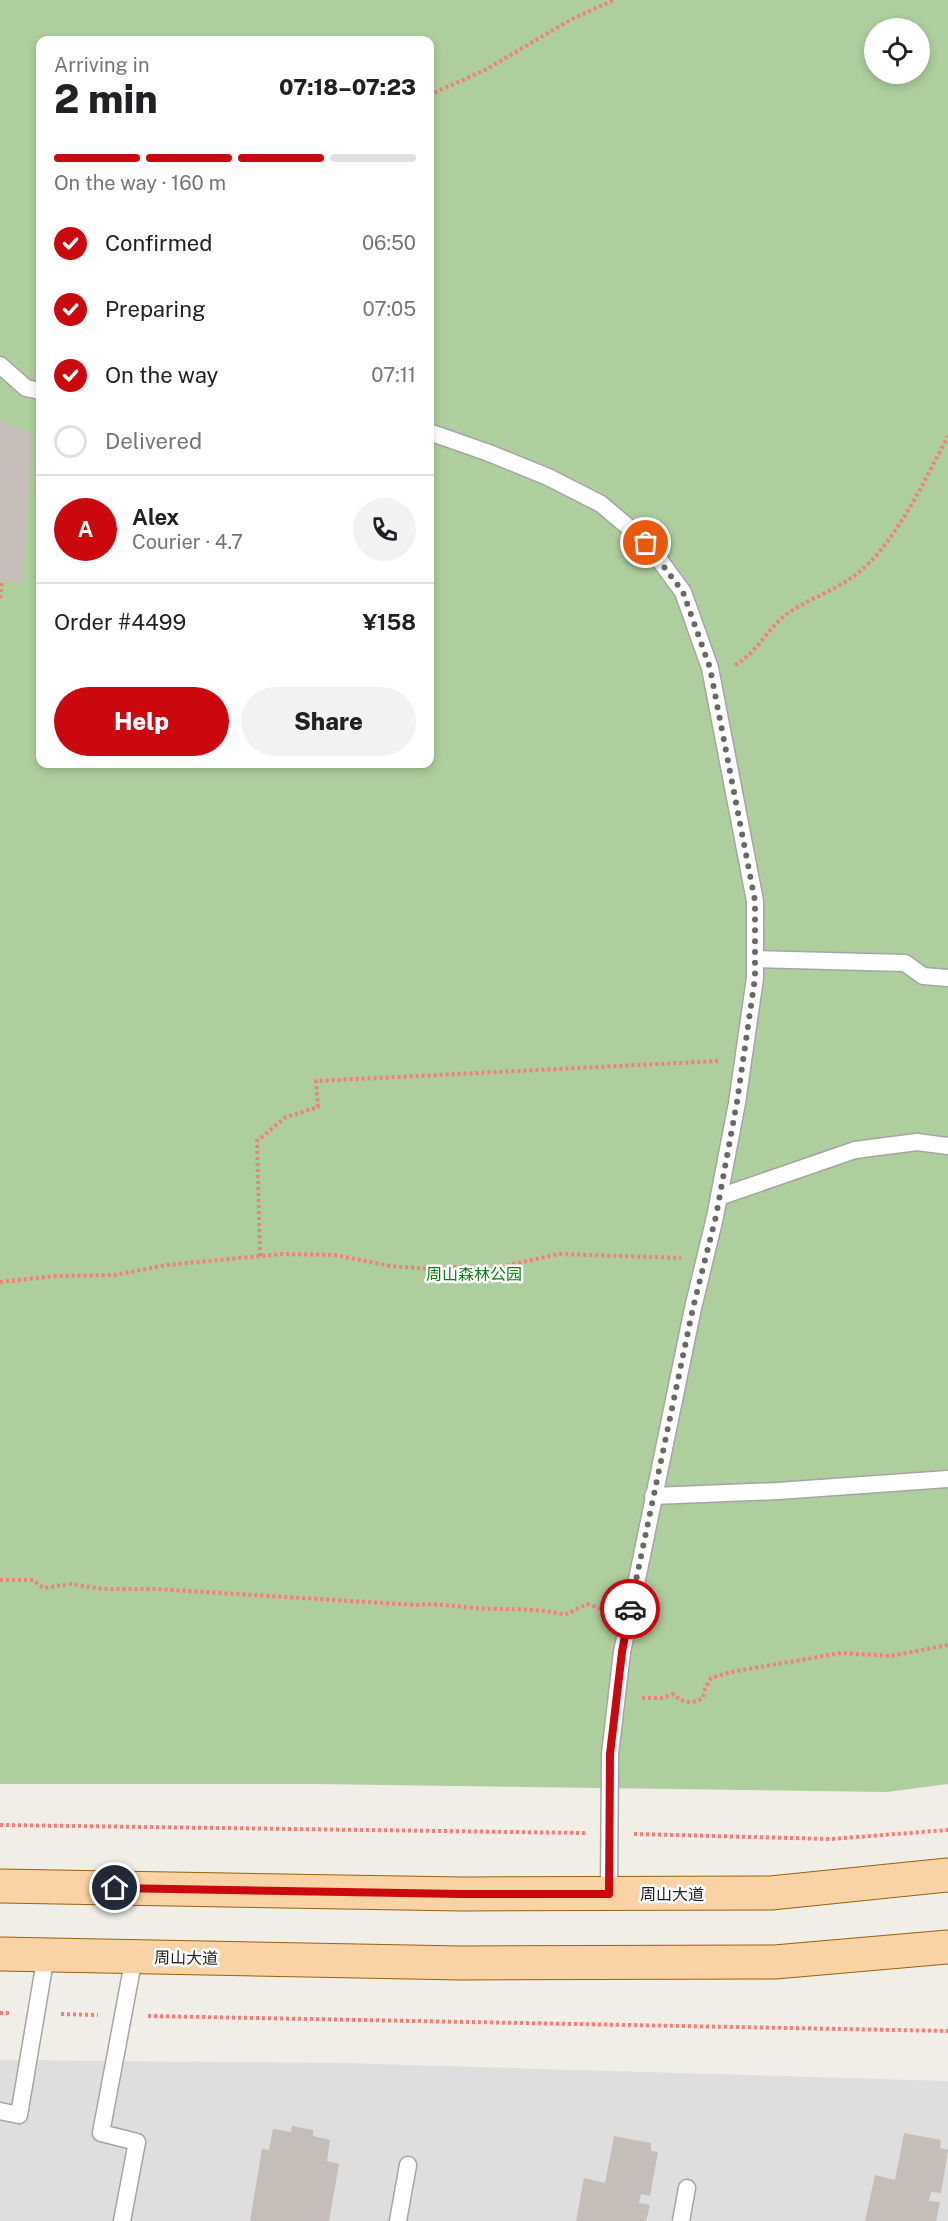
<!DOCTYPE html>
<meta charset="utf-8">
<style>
:root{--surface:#fff;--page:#f2f2f2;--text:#202124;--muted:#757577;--line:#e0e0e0;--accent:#ca080e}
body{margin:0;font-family:"Public Sans","Noto Sans SC",sans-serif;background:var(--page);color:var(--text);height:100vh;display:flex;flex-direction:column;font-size:22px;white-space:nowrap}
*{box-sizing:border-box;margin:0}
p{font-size:20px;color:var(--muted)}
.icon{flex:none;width:33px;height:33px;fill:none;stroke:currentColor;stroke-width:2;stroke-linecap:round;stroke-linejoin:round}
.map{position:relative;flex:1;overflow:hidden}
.sheet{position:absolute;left:36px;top:36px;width:398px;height:732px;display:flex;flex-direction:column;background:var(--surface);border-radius:12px;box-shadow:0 3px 9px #0003}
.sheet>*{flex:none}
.tools{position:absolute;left:864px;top:18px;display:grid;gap:12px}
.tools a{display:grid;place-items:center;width:66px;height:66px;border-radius:50%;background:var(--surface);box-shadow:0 3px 9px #0003;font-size:30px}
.pin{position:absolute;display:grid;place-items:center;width:51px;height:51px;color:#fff;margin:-26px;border:3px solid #fff;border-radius:50%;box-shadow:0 2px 6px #0007}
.courier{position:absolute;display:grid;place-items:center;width:60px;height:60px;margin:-30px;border:4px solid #ca080e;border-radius:50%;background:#fff;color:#222;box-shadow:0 2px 8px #0007}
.head em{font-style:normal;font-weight:800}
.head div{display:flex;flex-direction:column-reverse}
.head{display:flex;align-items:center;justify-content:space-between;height:102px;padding:0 18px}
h1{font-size:39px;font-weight:800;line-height:45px}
.bar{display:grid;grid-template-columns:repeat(4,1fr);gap:9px 6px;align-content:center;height:72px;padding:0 18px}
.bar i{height:8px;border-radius:4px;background:var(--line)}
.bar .active{background:var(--accent)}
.bar p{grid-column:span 4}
.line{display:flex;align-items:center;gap:15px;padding:0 18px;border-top:2px solid var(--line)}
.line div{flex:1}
.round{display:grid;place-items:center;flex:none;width:63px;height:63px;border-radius:32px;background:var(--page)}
ol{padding:0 18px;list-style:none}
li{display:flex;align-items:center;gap:18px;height:66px}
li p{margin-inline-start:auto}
li .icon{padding:6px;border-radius:50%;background:var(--accent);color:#fff;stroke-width:4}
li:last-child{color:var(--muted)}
li i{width:33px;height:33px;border:3px solid var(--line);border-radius:50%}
.button{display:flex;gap:12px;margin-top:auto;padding:12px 18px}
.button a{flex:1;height:69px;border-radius:36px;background:var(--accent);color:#fff;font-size:24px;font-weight:800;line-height:69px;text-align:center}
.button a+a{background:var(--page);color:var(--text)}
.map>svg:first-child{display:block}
.residential{fill:#dfdede}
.forest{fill:#aece9e;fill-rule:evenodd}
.building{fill:#c5bdb7}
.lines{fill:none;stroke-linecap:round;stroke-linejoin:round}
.lane-casing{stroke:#a5a5a5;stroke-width:19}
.primary-casing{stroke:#986306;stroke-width:35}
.path{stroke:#f57e75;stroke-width:4;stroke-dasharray:3 3;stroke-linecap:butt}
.lane{stroke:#fff;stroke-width:16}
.primary{stroke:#f9d2a5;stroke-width:33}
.done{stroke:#6a6967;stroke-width:6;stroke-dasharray:0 10.8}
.route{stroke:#ca080e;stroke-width:8}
.labels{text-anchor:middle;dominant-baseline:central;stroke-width:5;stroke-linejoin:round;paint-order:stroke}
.park-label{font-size:16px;fill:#107e16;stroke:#fff}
.street-label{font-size:16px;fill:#212121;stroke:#fff}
</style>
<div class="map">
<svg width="948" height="2221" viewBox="0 0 948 2221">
<rect width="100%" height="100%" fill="#f1eee8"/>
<path class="residential" d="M 0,2060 L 341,2063 L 948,2081 L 948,2221 L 0,2221 Z"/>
<path class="forest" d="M 0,0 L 948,0 L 948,1784 L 887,1792 L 315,1784 L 0,1784 ZM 874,28 L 920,28 L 920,74 L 874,74 ZM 40,40 L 429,40 L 429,764 L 40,764 Z"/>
<g class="building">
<path d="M 0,420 L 33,434 L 22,583 L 0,581 Z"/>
<path d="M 292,2126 L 313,2130 L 313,2136 L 330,2140 L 327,2161 L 339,2164 L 329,2221 L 250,2221 L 262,2149 L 269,2150 L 273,2129 L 291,2132 Z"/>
<path d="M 904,2133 L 941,2140 L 940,2148 L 948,2150 L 941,2193 L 931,2192 L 929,2201 L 940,2202 L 936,2221 L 865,2221 L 875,2175 L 895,2180 Z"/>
<path d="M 614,2136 L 651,2143 L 651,2151 L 658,2152 L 650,2196 L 641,2194 L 639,2203 L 650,2205 L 646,2221 L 576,2221 L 584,2178 L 605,2183 Z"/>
</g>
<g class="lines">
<g class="lane-casing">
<g id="lane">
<path d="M 0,365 L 26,388 L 40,391"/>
<path d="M 429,432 L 489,453 L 548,477 L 601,504 L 647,543 L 683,592 L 710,668 L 755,901 L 755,978 L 737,1103 L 715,1217 L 693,1308 L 622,1652 L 610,1754 L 609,1894"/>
<path d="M 755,959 L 905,963 L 923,976 L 948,978"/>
<path d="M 719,1197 L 855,1150 L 917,1142 L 948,1146"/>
<path d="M 653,1496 L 778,1491 L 948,1479"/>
<path d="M 0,2111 L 19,2115 L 46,1955"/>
<path d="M 122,2221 L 137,2142 L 101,2133 L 134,1957"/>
<path d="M 398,2221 L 408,2165"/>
<path d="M 681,2221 L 687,2188"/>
</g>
</g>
<g class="primary-casing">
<g id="primary">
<path d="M 0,1886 L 461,1894 L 771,1893 L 948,1875"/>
<path d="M 0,1954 L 461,1963 L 775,1962 L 948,1947"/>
</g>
</g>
<g class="path">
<path d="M 429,95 L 485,70 L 572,19 L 614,0"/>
<path d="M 0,598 L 2,581"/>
<path d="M 735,665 C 755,654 766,632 783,617 C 803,601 830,593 851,578 C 892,551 925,480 948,436"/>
<path d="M 260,1256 L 257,1141 L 286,1117 L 318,1107 L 316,1081 L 718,1061"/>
<path d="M 0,1282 L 56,1276 L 115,1275 L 167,1265 L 281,1254 L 335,1255 L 390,1266 L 429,1269 L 457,1267 L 490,1269 L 559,1254 L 681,1258"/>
<path d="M 0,1580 L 33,1580 L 43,1588 L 71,1584 L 103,1589 L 156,1589 L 416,1605 C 435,1603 453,1606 472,1608 C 503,1610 535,1607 565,1615 L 587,1604 L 606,1610"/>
<path d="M 642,1698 L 662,1698 L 674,1694 C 683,1704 692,1704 703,1698 L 705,1689 L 711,1678 L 731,1672 L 841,1653 L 891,1656 L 948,1645"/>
<path d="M 0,1825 L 585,1833"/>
<path d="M 634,1834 L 831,1839 L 948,1830"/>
<path d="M 0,2013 L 11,2013"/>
<path d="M 61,2014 L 98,2015"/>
<path d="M 148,2016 L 948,2031"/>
</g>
<use href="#lane" class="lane"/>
<use href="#primary" class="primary"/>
</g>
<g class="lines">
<path class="done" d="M 630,1609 L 693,1308 L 716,1216 L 737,1102 L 755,978 L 755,901 L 710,668 L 683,592 L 646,543"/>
<path class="route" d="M 115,1888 L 461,1894 L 609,1894 L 610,1754 L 622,1652 L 630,1609"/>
</g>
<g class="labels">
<g class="park-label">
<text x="474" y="1274">周山森林公园</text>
</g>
<g class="street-label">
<text x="672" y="1894">周山大道</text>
<text transform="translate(186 1958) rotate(1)">周山大道</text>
</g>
</g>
</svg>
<div class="tools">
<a><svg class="icon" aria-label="locate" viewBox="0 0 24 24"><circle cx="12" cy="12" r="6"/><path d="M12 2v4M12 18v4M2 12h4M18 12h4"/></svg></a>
</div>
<div class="pin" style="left:646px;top:543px;background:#ea580c"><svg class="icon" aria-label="bag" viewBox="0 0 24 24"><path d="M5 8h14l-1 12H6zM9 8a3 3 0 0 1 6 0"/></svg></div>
<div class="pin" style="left:115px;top:1888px;background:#1f2937"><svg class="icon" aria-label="home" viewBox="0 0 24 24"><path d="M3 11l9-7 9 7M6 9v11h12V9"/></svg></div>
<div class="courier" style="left:630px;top:1609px"><svg class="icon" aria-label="car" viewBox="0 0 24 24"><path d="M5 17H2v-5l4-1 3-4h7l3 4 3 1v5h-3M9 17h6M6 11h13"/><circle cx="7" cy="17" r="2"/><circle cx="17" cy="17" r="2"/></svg></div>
<section class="sheet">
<div class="head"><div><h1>2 min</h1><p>Arriving in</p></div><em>07:18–07:23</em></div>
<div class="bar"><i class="active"></i><i class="active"></i><i class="active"></i><i></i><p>On the way · 160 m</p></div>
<ol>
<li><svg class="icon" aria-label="check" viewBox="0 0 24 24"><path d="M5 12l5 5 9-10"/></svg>Confirmed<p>06:50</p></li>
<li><svg class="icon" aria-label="check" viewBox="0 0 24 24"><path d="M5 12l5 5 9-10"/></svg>Preparing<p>07:05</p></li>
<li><svg class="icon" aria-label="check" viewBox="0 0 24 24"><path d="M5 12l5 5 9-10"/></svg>On the way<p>07:11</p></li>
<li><i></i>Delivered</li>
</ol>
<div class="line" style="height:108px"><b class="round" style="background:var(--accent);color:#fff">A</b><div><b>Alex</b><p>Courier · 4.7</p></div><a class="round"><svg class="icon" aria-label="phone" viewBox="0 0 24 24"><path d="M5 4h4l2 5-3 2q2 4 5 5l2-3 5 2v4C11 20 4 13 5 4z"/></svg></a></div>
<div class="line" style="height:78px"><div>Order #4499</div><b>¥158</b></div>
<div class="button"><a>Help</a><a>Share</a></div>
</section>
</div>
